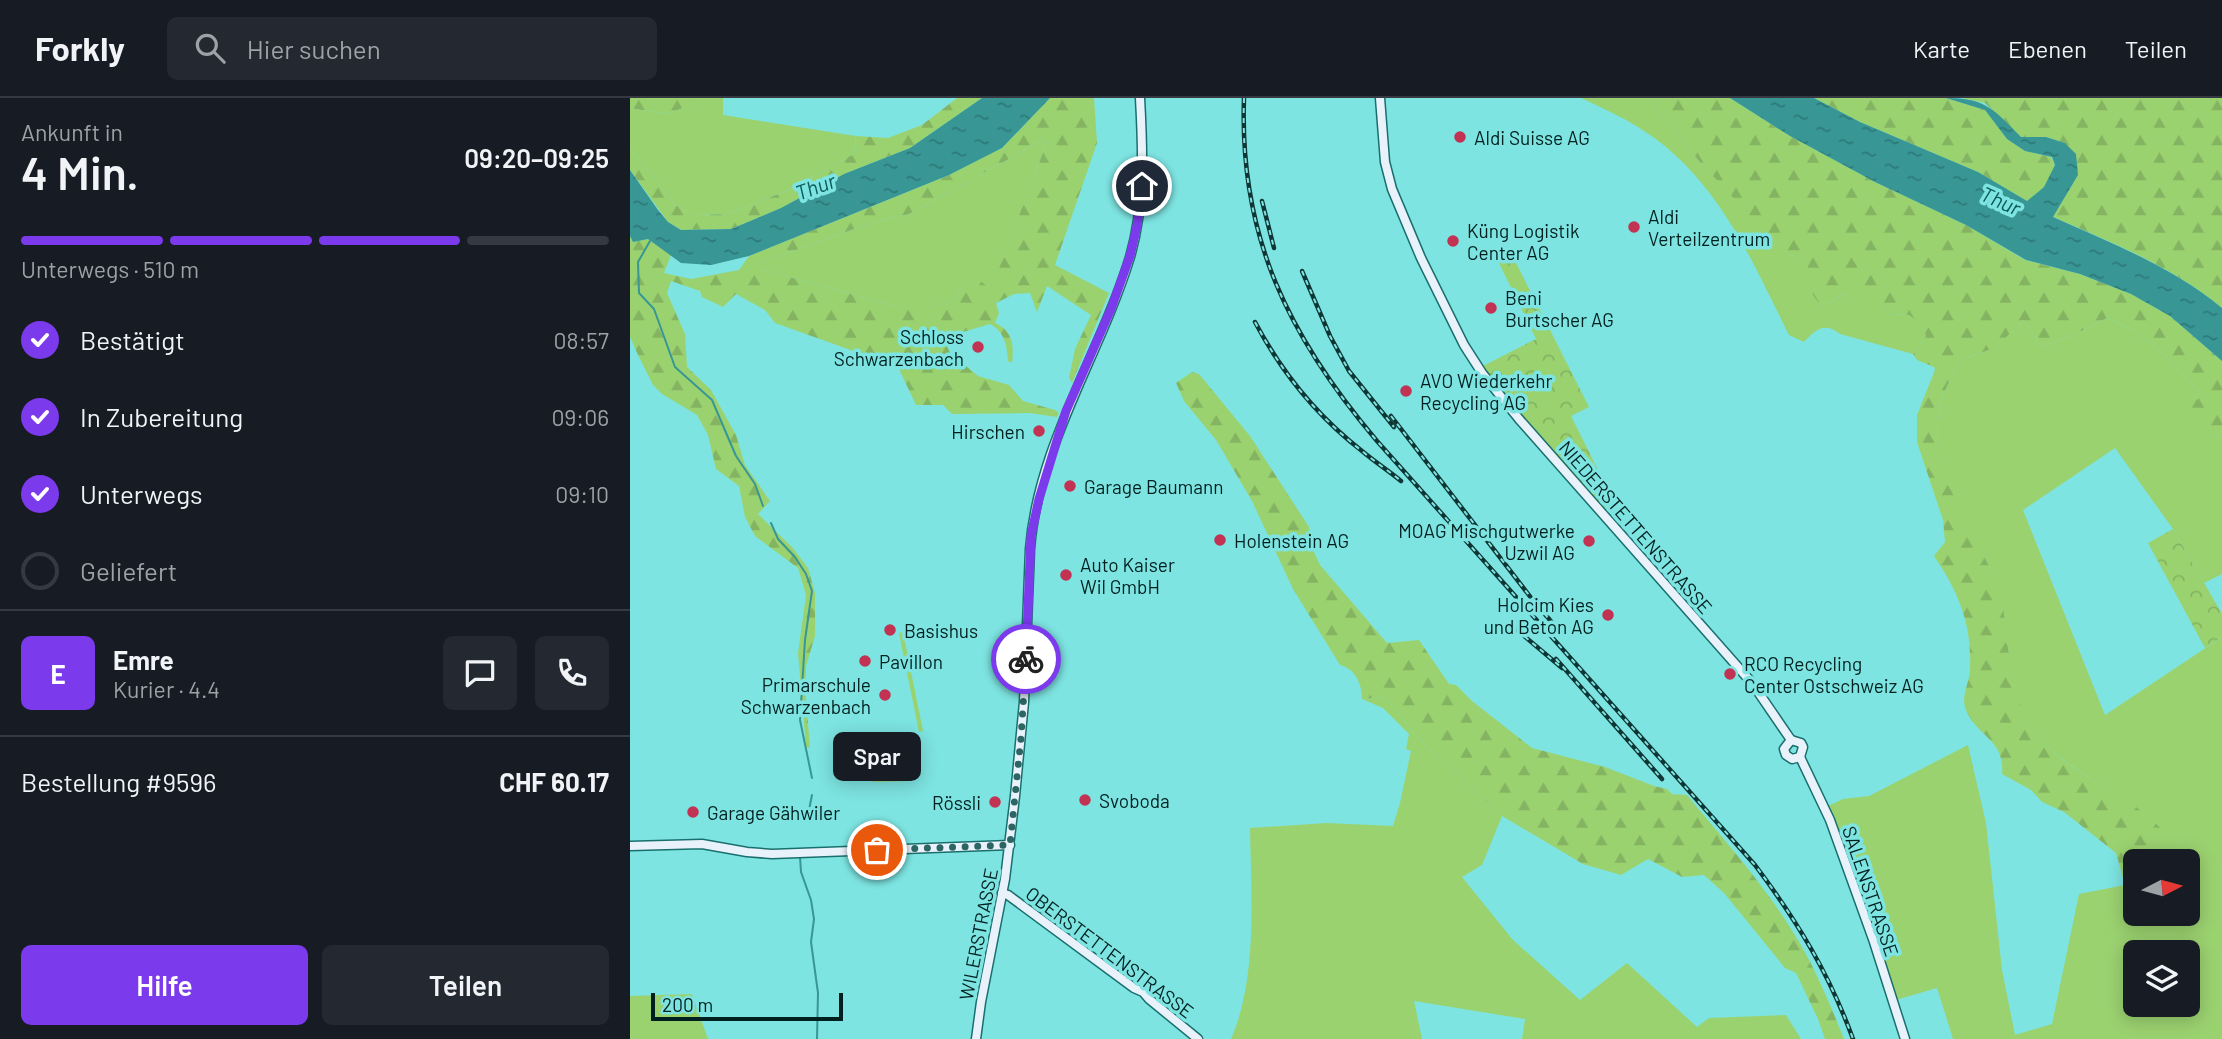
<!DOCTYPE html>
<html lang="de">
<meta charset="utf-8">
<style>
:root{--surface:#171b24;--page:#242831;--text:#f1f3f6;--muted:#9ea1a6;--line:#363941;--accent:#7c3aed}
body{margin:0;font-family:Barlow,sans-serif;background:var(--page);color:var(--text);height:100vh;display:flex;flex-direction:column;font-size:26px;white-space:nowrap}
*{box-sizing:border-box;margin:0}
p{font-size:23px;color:var(--muted)}
.icon{flex:none;width:38px;height:38px;fill:none;stroke:currentColor;stroke-width:2;stroke-linecap:round;stroke-linejoin:round}
.map{position:relative;flex:1;overflow:hidden}
.drawer{display:flex;flex-direction:column;background:var(--surface);width:630px}
.drawer>*{flex:none}
.needle{width:46px;rotate:84deg}
.controls{position:absolute;left:1493px;top:751px;display:grid;gap:14px}
.controls a{display:grid;place-items:center;width:77px;height:77px;border-radius:10px;background:var(--surface);box-shadow:0 4px 18px #0003;font-size:35px}
.scale{position:absolute;left:21px;bottom:18px;width:192px;box-sizing:border-box;padding-left:7px;border:4px solid #002020;border-top:0;font-size:19px;line-height:24px;white-space:nowrap;color:#002020;-webkit-text-stroke:5px #7de4e1;paint-order:stroke}
.pin{position:absolute;display:grid;place-items:center;width:60px;height:60px;color:#fff;margin:-30px;border:4px solid #fff;border-radius:50%;box-shadow:0 2px 7px #0007}
.courier{position:absolute;display:grid;place-items:center;width:70px;height:70px;margin:-35px;border:5px solid #7c3aed;border-radius:50%;background:#fff;color:#222;box-shadow:0 2px 9px #0007}
.bubble{position:absolute;height:49px;border-radius:10px;background:var(--surface);box-shadow:0 4px 18px #0003;font-size:23px;font-weight:600;line-height:49px;text-align:center}
.headline em{font-style:normal;font-weight:600}
.headline div{display:flex;flex-direction:column-reverse}
.headline{display:flex;align-items:center;justify-content:space-between;height:119px;padding:0 21px}
h1{font-size:46px;font-weight:600;line-height:52px}
.bar{display:grid;grid-template-columns:repeat(4,1fr);gap:10px 7px;align-content:center;height:84px;padding:0 21px}
.bar i{height:9px;border-radius:5px;background:var(--line)}
.bar .on{background:var(--accent)}
.bar p{grid-column:span 4}
.line{display:flex;align-items:center;gap:18px;padding:0 21px;border-top:2px solid var(--line)}
.line div{flex:1}
.round{display:grid;place-items:center;flex:none;width:74px;height:74px;border-radius:10px;background:var(--page)}
ol{padding:0 21px;list-style:none}
li{display:flex;align-items:center;gap:21px;height:77px}
li p{margin-inline-start:auto}
li .icon{padding:7px;border-radius:50%;background:var(--accent);color:#fff;stroke-width:4}
li:last-child{color:var(--muted)}
li i{width:38px;height:38px;border:4px solid var(--line);border-radius:50%}
.cta{display:flex;gap:14px;margin-top:auto;padding:14px 21px}
.cta a{flex:1;height:80px;border-radius:10px;background:var(--accent);color:#fff;font-size:28px;font-weight:600;line-height:80px;text-align:center}
.cta a+a{background:var(--page);color:var(--text)}
header{display:flex;align-items:center;gap:42px;box-sizing:border-box;height:98px;padding:0 35px;background:var(--surface);border-bottom:2px solid var(--line)}
header strong{font-size:33px}
nav{display:flex;gap:38px;margin-inline-start:auto;font-size:24px}
.search{width:490px;height:63px;background:var(--page);display:flex;align-items:center;gap:18px;box-sizing:border-box;padding:0 24px;border-radius:10px;color:var(--muted);font-size:26px}
main{display:flex;flex:1;min-height:0}
.map>svg:first-child{display:block}
.grass{fill:#9bd270;fill-rule:evenodd}
.forest{fill:url(#forest-firs);fill-rule:evenodd}
.park{fill:url(#park-crowns)}
.water{fill:url(#water-ripples)}
.lines{fill:none;stroke-linecap:round;stroke-linejoin:round}
.stream{stroke:#389694;stroke-width:2}
.secondary-casing{stroke:#196f6d;stroke-width:11}
.secondary{stroke:#e9f2fb;stroke-width:8}
.rail-casing{stroke:#0e3635;stroke-width:4.5}
.rail{stroke:#7de4e1;stroke-width:2;stroke-dasharray:5;stroke-linecap:butt}
.done{stroke:#2c6564;stroke-width:7;stroke-dasharray:0 12.6}
.route{stroke:#7c3aed;stroke-width:9}
.poi-dot{fill:#c23252;stroke:#7de4e1;stroke-width:2.5}
.labels{text-anchor:middle;dominant-baseline:central;stroke-width:7;stroke-linejoin:round;paint-order:stroke}
.poi-label{font-size:19px;fill:#002020;stroke:#7de4e1;text-anchor:start}
.street-label{font-size:19px;fill:#002020;stroke:#7de4e1}
.water-label{font-size:21px;font-style:italic;fill:#0c5c5a;stroke:#7de4e1}
</style>
<header>
<strong>Forkly</strong>
<div class="search"><svg class="icon" aria-label="search" viewBox="0 0 24 24"><circle cx="10" cy="10" r="6"/><path d="M15 15l6 6"/></svg>Hier suchen</div>
<nav><a>Karte</a><a>Ebenen</a><a>Teilen</a></nav>
</header>
<main>
<section class="drawer">
<div class="headline"><div><h1>4 Min.</h1><p>Ankunft in</p></div><em>09:20–09:25</em></div>
<div class="bar"><i class="on"></i><i class="on"></i><i class="on"></i><i></i><p>Unterwegs · 510 m</p></div>
<ol>
<li><svg class="icon" aria-label="check" viewBox="0 0 24 24"><path d="M5 12l5 5 9-10"/></svg>Bestätigt<p>08:57</p></li>
<li><svg class="icon" aria-label="check" viewBox="0 0 24 24"><path d="M5 12l5 5 9-10"/></svg>In Zubereitung<p>09:06</p></li>
<li><svg class="icon" aria-label="check" viewBox="0 0 24 24"><path d="M5 12l5 5 9-10"/></svg>Unterwegs<p>09:10</p></li>
<li><i></i>Geliefert</li>
</ol>
<div class="line" style="height:126px"><b class="round" style="background:var(--accent);color:#fff">E</b><div><b>Emre</b><p>Kurier · 4.4</p></div><a class="round"><svg class="icon" aria-label="chat" viewBox="0 0 24 24"><path d="M4 5h16v11H9l-5 4z"/></svg></a><a class="round"><svg class="icon" aria-label="phone" viewBox="0 0 24 24"><path d="M5 4h4l2 5-3 2q2 4 5 5l2-3 5 2v4C11 20 4 13 5 4z"/></svg></a></div>
<div class="line" style="height:91px"><div>Bestellung #9596</div><b>CHF 60.17</b></div>
<div class="cta"><a>Hilfe</a><a>Teilen</a></div>
</section>
<div class="map">
<svg width="1592" height="941" viewBox="0 0 1592 941">
<defs>
<pattern id="forest-firs" width="22" height="20" patternUnits="userSpaceOnUse" patternTransform="scale(1.75)"><rect width="22" height="20" fill="#9bd270"/><path d="M5 1l3.5 6h-7zM16 11l3.5 6h-7z" fill="#84b461"/></pattern>
<pattern id="park-crowns" width="20" height="18" patternUnits="userSpaceOnUse" patternTransform="scale(1.75)"><rect width="20" height="18" fill="#9bd270"/><path d="M2 6a3 3 0 1 1 6 0M12 15a3 3 0 1 1 6 0" fill="none" stroke="#84b461"/></pattern>
<pattern id="water-ripples" width="26" height="14" patternUnits="userSpaceOnUse" patternTransform="scale(1.75)"><rect width="26" height="14" fill="#389694"/><path d="M2 4q2-2 4 0t4 0M15 11q2-2 4 0t4 0" fill="none" stroke="#2d7a78"/></pattern>
</defs>
<rect width="100%" height="100%" fill="#7de4e1"/>
<g class="grass">
<path d="M 69,0 L 93,0 L 93,17 L 226,38 L 224,56 L 156,93 L 98,116 L 64,117 L 45,107 L 0,50 L 0,10 L 37,16 L 69,3 Z"/>
<path d="M 951,0 L 1019,0 L 1068,62 L 1158,156 L 1180,164 L 1191,209 C 1225,191 1234,180 1261,216 L 1279,217 L 1293,226 L 1296,238 L 1283,256 L 1210,236 C 1195,224 1186,231 1174,244 L 1159,237 C 1120,159 1086,77 1008,29 C 990,18 970,9 951,0 Z"/>
<path d="M 415,41 L 417,44 L 363,187 L 358,189 L 333,186 L 325,201 L 300,210 L 272,210 L 130,171 L 127,166 L 241,125 L 279,116 L 379,61 C 395,56 400,44 415,41 Z"/>
<path d="M 1477,220 L 1507,234 L 1537,259 L 1574,299 L 1560,306 L 1585,337 L 1592,340 L 1592,476 L 1574,485 L 1543,431 L 1485,350 L 1393,412 L 1475,617 L 1592,539 L 1592,941 L 1323,941 L 1307,890 L 1266,902 L 1222,770 L 1198,708 L 1213,701 L 1239,698 L 1338,647 L 1356,725 L 1372,872 L 1385,937 L 1422,926 L 1449,796 L 1495,787 L 1505,794 L 1505,816 L 1558,816 L 1558,763 L 1552,763 C 1530,709 1457,687 1417,648 C 1367,599 1385,543 1366,484 C 1363,474 1357,464 1352,455 C 1330,412 1298,362 1310,311 C 1312,300 1323,269 1332,263 C 1339,257 1353,255 1361,250 C 1373,244 1383,231 1393,222 L 1412,249 L 1447,235 ZM 1505,854 L 1558,854 L 1558,906 L 1505,906 Z"/>
<path d="M 273,534 L 293,633 L 289,634 L 269,535 Z"/>
<path d="M 755,599 L 789,641 L 872,718 L 852,767 L 832,779 L 883,842 L 950,902 L 997,865 L 1067,929 L 1079,920 L 1156,917 L 1171,941 L 892,941 L 895,921 L 784,903 L 792,941 L 601,941 C 628,879 621,797 620,730 L 697,725 L 763,728 L 770,705 L 781,653 L 776,651 L 779,636 L 753,610 L 732,601 Z"/>
<path d="M 242,661 L 280,661 L 280,683 L 243,684 Z"/>
<path d="M 62,896 L 78,941 L 0,941 L 0,898 Z"/>
</g>
<g class="forest">
<path d="M 0,0 L 69,0 L 70,3 L 37,16 L 0,10 Z"/>
<path d="M 327,0 L 352,0 L 280,50 L 214,76 L 151,110 L 101,131 L 51,132 L 38,124 L 0,72 L 0,50 L 45,107 L 64,117 L 98,116 L 156,93 L 224,56 L 226,38 L 258,40 L 292,27 Z"/>
<path d="M 420,0 L 464,0 L 467,45 L 425,167 L 479,195 L 442,285 L 439,280 L 445,251 L 461,217 L 417,188 L 407,214 L 400,195 L 384,196 L 366,205 L 369,215 L 365,225 C 383,233 384,247 382,265 L 378,263 C 377,248 375,234 360,226 L 333,234 L 316,245 L 320,255 L 348,278 L 379,287 L 393,303 L 425,312 L 429,315 L 427,319 L 399,315 L 328,316 L 322,316 L 313,307 L 286,307 L 268,269 L 145,225 L 135,212 L 106,196 L 93,209 L 72,199 L 70,193 L 41,183 L 37,195 L 55,236 L 57,269 L 81,292 L 106,337 L 115,367 L 140,403 L 128,416 L 162,449 L 178,470 L 185,495 L 185,538 L 176,568 L 176,600 L 180,650 L 176,649 L 168,555 L 176,497 L 168,470 L 125,438 L 115,419 L 109,388 L 86,371 L 78,337 L 67,317 L 32,296 L 23,287 L 8,257 L 0,239 L 0,138 L 3,144 L 18,141 L 41,157 L 34,175 L 61,181 L 109,172 L 119,158 L 319,77 L 372,50 ZM 415,41 L 417,44 L 363,186 L 358,189 L 348,181 L 333,186 L 325,201 L 300,210 L 272,210 L 130,171 L 127,166 L 241,125 L 279,116 L 379,61 C 395,56 400,44 415,41 Z"/>
<path d="M 1019,0 L 1100,0 L 1160,38 L 1245,84 L 1336,127 L 1395,162 L 1450,176 L 1501,196 L 1540,218 L 1592,263 L 1592,340 L 1585,337 L 1559,306 L 1573,298 L 1537,259 L 1507,234 L 1477,220 L 1447,235 L 1412,249 L 1393,222 C 1383,232 1373,244 1361,251 C 1352,255 1339,257 1332,263 C 1323,269 1312,300 1310,311 C 1298,362 1331,412 1353,456 C 1357,465 1363,474 1367,484 C 1384,540 1370,597 1413,644 C 1455,689 1528,703 1552,763 L 1505,763 L 1505,794 L 1495,787 L 1486,755 L 1434,714 L 1412,704 L 1401,692 L 1372,676 C 1375,641 1347,639 1336,612 C 1330,597 1340,586 1340,570 C 1342,526 1328,493 1304,458 L 1315,444 L 1313,422 L 1287,344 L 1287,317 L 1305,272 L 1304,269 L 1287,262 L 1283,256 L 1296,238 L 1293,227 L 1279,217 L 1261,216 C 1236,183 1223,190 1192,209 C 1180,194 1174,184 1179,164 L 1158,156 L 1143,142 L 1068,62 Z"/>
<path d="M 1184,0 L 1316,0 L 1355,12 L 1377,41 L 1395,53 L 1421,59 L 1425,67 L 1417,87 L 1397,103 L 1348,74 L 1230,24 Z"/>
<path d="M 1332,0 L 1592,0 L 1592,210 C 1543,169 1481,144 1423,119 L 1448,77 L 1435,45 L 1416,39 L 1391,39 L 1355,5 Z"/>
<path d="M 562,274 L 569,276 L 620,338 L 679,429 L 684,454 L 690,467 L 757,545 L 789,542 L 819,586 L 826,587 L 842,603 L 902,650 L 975,669 L 1024,688 L 1037,691 L 1042,696 L 1057,697 C 1093,741 1133,785 1163,834 C 1184,867 1199,904 1214,941 L 1195,941 L 1188,921 L 1166,875 L 1155,870 L 1094,795 L 1074,777 L 1052,779 L 1018,761 L 991,777 L 953,766 L 872,718 L 789,641 L 755,599 L 732,601 C 732,587 726,571 710,567 L 663,491 L 622,403 L 586,342 L 554,303 L 546,285 Z"/>
</g>
<g class="park">
<path d="M 881,155 L 959,309 L 941,318 L 985,406 L 969,411 L 849,270 L 906,241 L 868,163 Z"/>
<path d="M 1543,431 L 1592,516 L 1592,539 L 1575,550 L 1518,445 Z"/>
</g>
<g class="water">
<path d="M 352,0 L 420,0 L 372,50 L 319,77 L 119,158 L 81,167 L 51,165 L 18,141 L 3,144 L 0,138 L 0,72 L 28,112 L 38,124 L 51,132 L 101,131 L 151,110 L 214,76 L 280,50 Z"/>
<path d="M 1100,0 L 1184,0 L 1230,24 L 1348,74 L 1397,103 L 1414,89 L 1425,67 L 1422,59 L 1395,53 L 1377,41 L 1355,12 L 1316,0 C 1357,0 1364,12 1391,39 L 1416,39 L 1435,45 L 1446,56 L 1448,77 L 1423,119 C 1481,145 1543,169 1592,210 L 1592,263 L 1540,218 L 1501,196 L 1450,176 L 1396,162 L 1336,127 L 1245,84 L 1160,38 Z"/>
</g>
<g class="lines">
<g class="stream">
<path d="M 20,143 L 8,164 L 9,195 L 24,211 L 45,269 L 82,302 L 106,358 L 125,386 L 133,408"/>
<path d="M 141,425 L 148,441 L 165,459 L 176,476 L 182,493 L 175,542 L 170,622 L 182,680"/>
<path d="M 177,722 L 182,697"/>
<path d="M 170,759 L 171,774 L 181,802 L 184,821 L 181,844 L 188,895 L 187,941"/>
</g>
<g class="secondary-casing">
<g id="secondary">
<path d="M 750,0 L 755,64 L 762,91 L 791,160 L 834,247 L 852,275 L 889,321 L 1122,585 L 1161,642"/>
<path d="M 1161,642 L 1154,651 L 1156,657 L 1162,661 L 1170,659"/>
<path d="M 1161,642 L 1171,645 L 1173,649 L 1170,659"/>
<path d="M 1170,659 L 1200,722 L 1244,844 L 1275,941"/>
<path d="M 0,748 L 72,746 L 117,754 L 142,756 L 380,747"/>
<path d="M 372,795 L 378,797 L 504,890 L 513,894 L 519,901 L 568,941"/>
<path d="M 346,941 L 351,904 L 375,781 L 385,698 L 394,604 L 400,451 C 408,347 470,257 500,159 C 515,107 513,54 510,0"/>
</g>
</g>
<use href="#secondary" class="secondary"/>
<g class="rail-casing">
<g id="rail">
<path d="M 614,0 C 609,139 659,239 747,343 L 1125,767 C 1167,823 1199,875 1223,941"/>
<path d="M 632,103 L 644,150"/>
<path d="M 672,173 L 700,238 L 719,273 L 764,329"/>
<path d="M 625,224 C 652,275 687,318 732,353 C 745,364 759,373 771,383"/>
<path d="M 761,318 L 902,501 L 930,534"/>
<path d="M 887,532 L 932,570"/>
<path d="M 926,561 L 1032,681"/>
</g>
</g>
<use href="#rail" class="rail"/>
</g>
<g class="lines">
<path class="done" d="M 247,752 L 380,747 L 391,640 L 396,561"/>
<path class="route" d="M 396,561 L 401,438 L 409,401 L 436,313 L 481,211 L 500,158 L 507,128 L 512,88"/>
</g>
<g class="poi-dot">
<circle cx="830" cy="39" r="7"/>
<circle cx="1004" cy="129" r="7"/>
<circle cx="823" cy="143" r="7"/>
<circle cx="861" cy="210" r="7"/>
<circle cx="348" cy="249" r="7"/>
<circle cx="776" cy="293" r="7"/>
<circle cx="409" cy="333" r="7"/>
<circle cx="440" cy="388" r="7"/>
<circle cx="590" cy="442" r="7"/>
<circle cx="959" cy="443" r="7"/>
<circle cx="436" cy="477" r="7"/>
<circle cx="978" cy="517" r="7"/>
<circle cx="260" cy="532" r="7"/>
<circle cx="235" cy="563" r="7"/>
<circle cx="1100" cy="576" r="7"/>
<circle cx="255" cy="597" r="7"/>
<circle cx="455" cy="702" r="7"/>
<circle cx="365" cy="704" r="7"/>
<circle cx="63" cy="714" r="7"/>
</g>
<g class="labels">
<g class="poi-label">
<text x="844" y="39">Aldi Suisse AG</text>
<text x="1018" y="118">Aldi<tspan x="1018" dy="22">Verteilzentrum</tspan></text>
<text x="837" y="132">Küng Logistik<tspan x="837" dy="22">Center AG</tspan></text>
<text x="875" y="199">Beni<tspan x="875" dy="22">Burtscher AG</tspan></text>
<text x="334" y="238" text-anchor="end">Schloss<tspan x="334" dy="22">Schwarzenbach</tspan></text>
<text x="790" y="282">AVO Wiederkehr<tspan x="790" dy="22">Recycling AG</tspan></text>
<text x="395" y="333" text-anchor="end">Hirschen</text>
<text x="454" y="388">Garage Baumann</text>
<text x="945" y="432" text-anchor="end">MOAG Mischgutwerke<tspan x="945" dy="22">Uzwil AG</tspan></text>
<text x="604" y="442">Holenstein AG</text>
<text x="450" y="466">Auto Kaiser<tspan x="450" dy="22">Wil GmbH</tspan></text>
<text x="964" y="506" text-anchor="end">Holcim Kies<tspan x="964" dy="22">und Beton AG</tspan></text>
<text x="274" y="532">Basishus</text>
<text x="249" y="563">Pavillon</text>
<text x="1114" y="565">RCO Recycling<tspan x="1114" dy="22">Center Ostschweiz AG</tspan></text>
<text x="241" y="586" text-anchor="end">Primarschule<tspan x="241" dy="22">Schwarzenbach</tspan></text>
<text x="469" y="702">Svoboda</text>
<text x="351" y="704" text-anchor="end">Rössli</text>
<text x="77" y="714">Garage Gähwiler</text>
</g>
<g class="street-label">
<text transform="translate(1006 429) rotate(49)">NIEDERSTETTENSTRASSE</text>
<text transform="translate(1241 793) rotate(71)">SALENSTRASSE</text>
<text transform="translate(348 836) rotate(-79)">WILERSTRASSE</text>
<text transform="translate(480 854) rotate(37)">OBERSTETTENSTRASSE</text>
</g>
<g class="water-label">
<text transform="translate(185 88) rotate(-20)">Thur</text>
<text transform="translate(1371 102) rotate(24)">Thur</text>
</g>
</g>
</svg>
<div class="controls">
<a><svg class="needle" viewBox="-14 -14 28 28"><path d="M0-13l5 13h-10z" fill="#e53935"/><path d="M0 13l5-13h-10z" fill="#9ea1a6"/></svg></a>
<a><svg class="icon" aria-label="layers" viewBox="0 0 24 24"><path d="M12 4l9 5-9 5-9-5zM3 14l9 5 9-5"/></svg></a>
</div>
<div class="scale">200 m</div>
<div class="pin" style="left:247px;top:752px;background:#ea580c"><svg class="icon" aria-label="bag" viewBox="0 0 24 24"><path d="M5 8h14l-1 12H6zM9 8a3 3 0 0 1 6 0"/></svg></div>
<div class="pin" style="left:512px;top:88px;background:#1f2937"><svg class="icon" aria-label="home" viewBox="0 0 24 24"><path d="M3 11l9-7 9 7M6 9v11h12V9"/></svg></div>
<div class="courier" style="left:396px;top:561px"><svg class="icon" aria-label="bike" viewBox="0 0 24 24"><circle cx="6" cy="16" r="4"/><circle cx="18" cy="16" r="4"/><path d="M6 16l4-8h5l3 8M10 8l3 8H6M13 5h3"/></svg></div>
<div class="bubble" style="left:203px;top:634px;width:88px">Spar</div>
</div>
</main>
